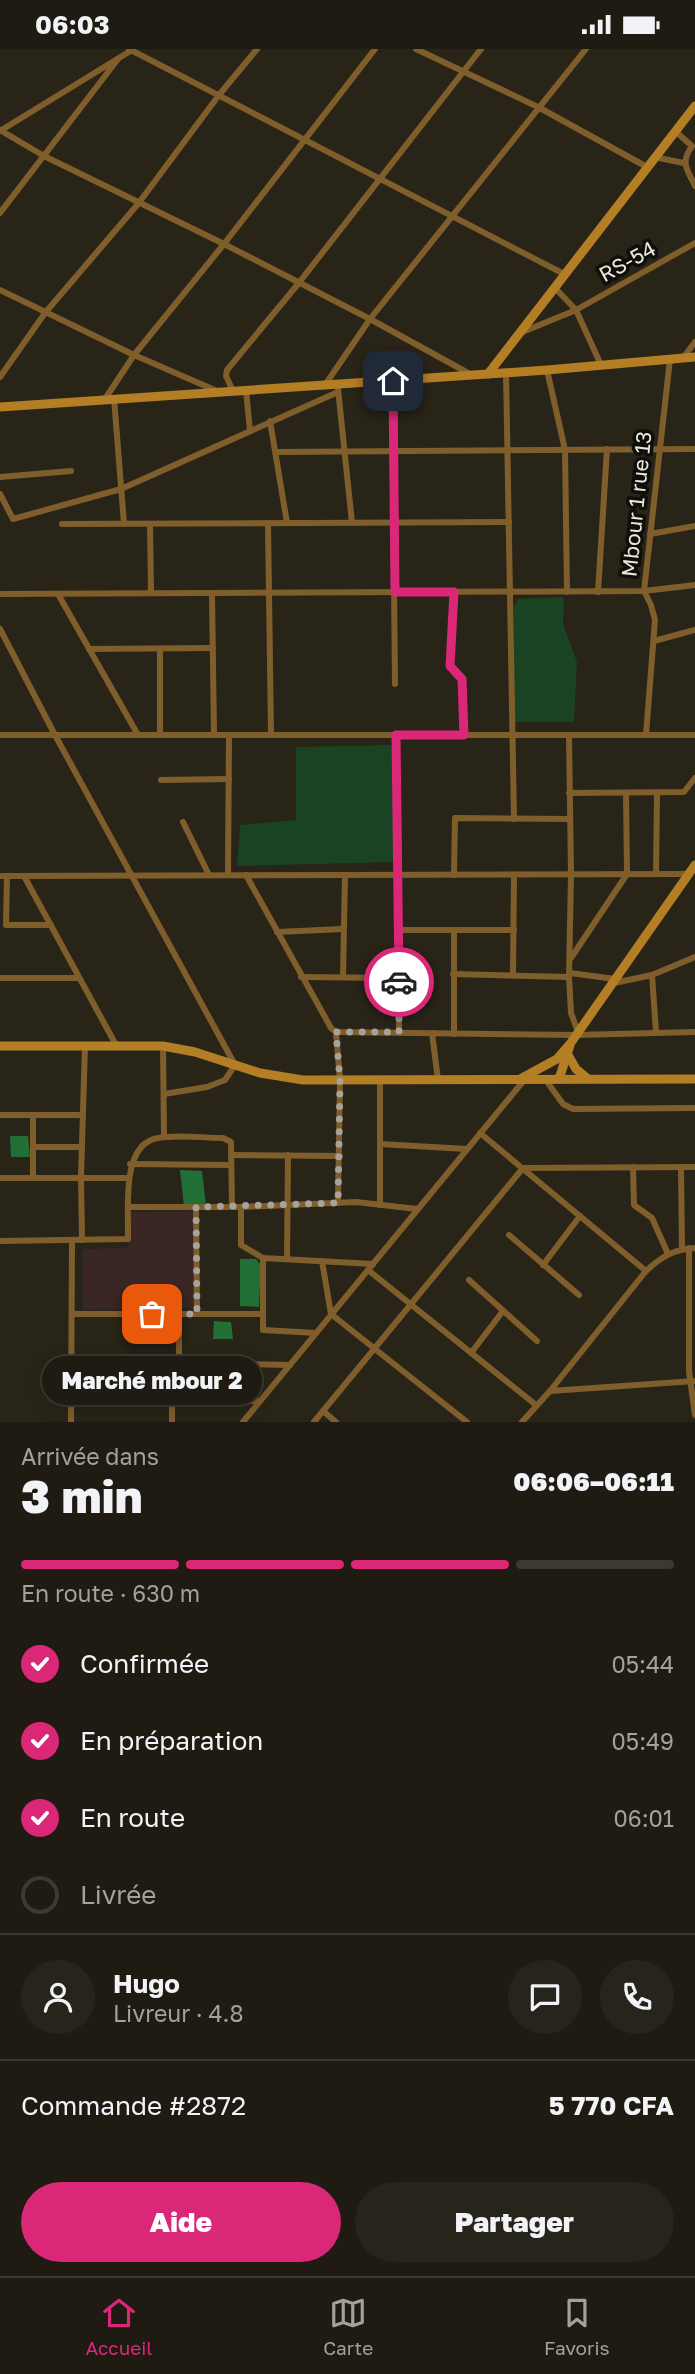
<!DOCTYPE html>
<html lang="fr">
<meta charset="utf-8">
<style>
:root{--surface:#1f1b12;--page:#27241b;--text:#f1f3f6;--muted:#a1a19f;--line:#3c3932;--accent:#db2777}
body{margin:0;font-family:"Golos Text",sans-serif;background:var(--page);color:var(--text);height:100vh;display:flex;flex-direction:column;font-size:26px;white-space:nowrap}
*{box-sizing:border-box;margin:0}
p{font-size:23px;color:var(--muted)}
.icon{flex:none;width:38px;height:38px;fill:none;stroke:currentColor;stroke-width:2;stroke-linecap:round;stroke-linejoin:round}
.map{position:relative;height:1373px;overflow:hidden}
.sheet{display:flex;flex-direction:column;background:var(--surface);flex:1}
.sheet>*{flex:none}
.pin{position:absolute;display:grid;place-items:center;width:60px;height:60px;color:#fff;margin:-30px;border-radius:14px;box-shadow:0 4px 10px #0006}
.courier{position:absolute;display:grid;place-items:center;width:70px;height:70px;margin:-35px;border:5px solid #db2777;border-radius:50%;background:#fff;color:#222;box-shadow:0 2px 9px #0007}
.bubble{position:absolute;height:49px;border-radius:24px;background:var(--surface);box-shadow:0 4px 18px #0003,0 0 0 2px var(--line);font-size:23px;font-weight:800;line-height:49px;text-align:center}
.head em{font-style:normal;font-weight:800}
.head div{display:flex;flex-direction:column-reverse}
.head{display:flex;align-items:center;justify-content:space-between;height:119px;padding:0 21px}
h1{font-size:46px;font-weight:800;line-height:52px}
.bar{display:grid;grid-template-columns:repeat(4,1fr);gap:10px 7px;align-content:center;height:84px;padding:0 21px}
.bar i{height:9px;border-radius:5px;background:var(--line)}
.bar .current{background:var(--accent)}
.bar p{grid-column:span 4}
.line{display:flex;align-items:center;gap:18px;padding:0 21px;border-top:2px solid var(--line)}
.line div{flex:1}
.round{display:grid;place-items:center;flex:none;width:74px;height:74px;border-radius:37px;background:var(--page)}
ol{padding:0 21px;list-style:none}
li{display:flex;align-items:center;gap:21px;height:77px}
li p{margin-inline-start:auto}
li .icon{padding:7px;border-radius:50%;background:var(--accent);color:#fff;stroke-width:4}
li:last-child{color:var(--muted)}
li i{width:38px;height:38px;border:4px solid var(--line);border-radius:50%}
.button{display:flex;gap:14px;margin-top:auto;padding:14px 21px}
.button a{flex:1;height:80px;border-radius:42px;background:var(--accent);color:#fff;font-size:28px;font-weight:800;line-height:80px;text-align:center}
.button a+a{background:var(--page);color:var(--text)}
.status{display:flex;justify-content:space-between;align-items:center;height:49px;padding:0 35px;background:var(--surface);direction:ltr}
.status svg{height:19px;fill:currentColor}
.menu{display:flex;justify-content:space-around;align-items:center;height:98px;border-top:2px solid var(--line);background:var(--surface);font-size:19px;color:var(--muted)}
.menu a{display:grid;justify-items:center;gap:4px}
.menu .current{color:var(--accent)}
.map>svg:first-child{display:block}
.commercial{fill:#3a2625}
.green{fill:#1a4323}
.forest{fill:#216f35}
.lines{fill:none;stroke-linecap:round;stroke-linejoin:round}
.street{stroke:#805e2c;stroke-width:6}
.secondary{stroke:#b37e24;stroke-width:9}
.done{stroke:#a7a39a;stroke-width:7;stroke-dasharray:0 12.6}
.route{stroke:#db2777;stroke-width:9}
.labels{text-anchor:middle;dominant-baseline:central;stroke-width:7;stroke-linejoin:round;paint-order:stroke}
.street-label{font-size:21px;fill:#ebe8e0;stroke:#100e09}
</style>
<div class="status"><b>06:03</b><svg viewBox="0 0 49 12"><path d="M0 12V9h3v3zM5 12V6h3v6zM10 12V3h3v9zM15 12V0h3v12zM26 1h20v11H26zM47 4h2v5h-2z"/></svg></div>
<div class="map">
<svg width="695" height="1373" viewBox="0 0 695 1373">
<rect width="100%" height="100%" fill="#292418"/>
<path class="commercial" d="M 194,1162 L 196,1259 L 83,1261 L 83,1200 L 128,1199 L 131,1163 Z"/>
<g class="green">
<path d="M 564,548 L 563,575 L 577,613 L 574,673 L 514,673 L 514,558 L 518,550 Z"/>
<path d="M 393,696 L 396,813 L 237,817 L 240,776 L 296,771 L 296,698 Z"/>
</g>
<g class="forest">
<path d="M 10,1087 L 28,1087 L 30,1108 L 11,1108 Z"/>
<path d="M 180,1121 L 202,1122 L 206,1157 L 184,1158 Z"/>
<path d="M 240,1210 L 256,1210 L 261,1216 L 259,1258 L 240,1257 Z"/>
<path d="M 214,1272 L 231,1273 L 233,1290 L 213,1290 Z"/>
<path d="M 145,1308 L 171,1312 L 175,1319 L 146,1319 L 134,1316 Z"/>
</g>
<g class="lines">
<g class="street">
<path d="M 129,0 L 566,226"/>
<path d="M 416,0 L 538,58 L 647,118"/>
<path d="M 0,81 L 44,107 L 224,195 L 370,270 L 470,325"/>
<path d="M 0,82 L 132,1"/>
<path d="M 675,82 L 692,97 C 680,114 687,120 695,137"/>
<path d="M 654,108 L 684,114"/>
<path d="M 0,164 L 118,10"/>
<path d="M 556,240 L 576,261 L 601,316"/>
<path d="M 0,241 L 134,306 L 217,342"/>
<path d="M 520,284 L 576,261 L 695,194"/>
<path d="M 683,309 L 695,293"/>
<path d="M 547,321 L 565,401 L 567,543"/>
<path d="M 506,323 L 514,770"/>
<path d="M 0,328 L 45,264 L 138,155 L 219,46 L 257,0"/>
<path d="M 392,332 L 395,635"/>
<path d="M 325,336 L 370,270 L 586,0"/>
<path d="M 338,340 L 352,474"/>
<path d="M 246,341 L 250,382"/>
<path d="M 233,342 L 226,327 L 227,321 L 298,235 L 481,0"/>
<path d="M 114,349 L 124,475"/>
<path d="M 105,350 L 134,306 L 224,195 L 375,0"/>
<path d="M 270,372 L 287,474"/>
<path d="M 277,403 L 695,400"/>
<path d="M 0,428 L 71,422"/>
<path d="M 0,445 L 13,470 L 121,440 L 338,343"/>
<path d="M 268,474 L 271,686"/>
<path d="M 62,475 L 509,473"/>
<path d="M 150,475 L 151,544"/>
<path d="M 650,485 L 695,477"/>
<path d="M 454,543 L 450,617 L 462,630 L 464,686"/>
<path d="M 598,543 L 607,400"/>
<path d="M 212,544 L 214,686"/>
<path d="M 0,545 L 644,542 L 695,536"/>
<path d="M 58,545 L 138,686"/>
<path d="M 0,580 L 55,686 L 235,1016 L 225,1031 L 207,1038 L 164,1045"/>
<path d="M 654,592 L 695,581"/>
<path d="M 89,600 L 213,599"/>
<path d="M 0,686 L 695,686"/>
<path d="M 160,686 L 160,600"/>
<path d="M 396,686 L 399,826 L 399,983"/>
<path d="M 569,686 L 571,825 L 569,928 L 571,964 L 578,983"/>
<path d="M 646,686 L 655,571 L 651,556 L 644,542 L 670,310"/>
<path d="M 161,731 L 229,730"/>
<path d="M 569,744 L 684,743 L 695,729"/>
<path d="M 183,773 L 209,826"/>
<path d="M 656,825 L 657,745"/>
<path d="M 228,826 L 229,686"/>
<path d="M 246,826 L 331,979 L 336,983 L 576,986 L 695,983"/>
<path d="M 454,826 L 455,769 L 570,770"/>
<path d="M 0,827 L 688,825"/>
<path d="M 7,827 L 6,876 L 51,876"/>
<path d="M 24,827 L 116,996"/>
<path d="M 399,881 L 514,881"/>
<path d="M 454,881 L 454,985"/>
<path d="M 277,883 L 343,880"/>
<path d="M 571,909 L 627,825 L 626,744"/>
<path d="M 570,924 L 615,930"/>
<path d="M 453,925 L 569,928"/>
<path d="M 513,926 L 514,826"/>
<path d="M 652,926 L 656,983"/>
<path d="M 301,928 L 399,929"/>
<path d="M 343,928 L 345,826"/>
<path d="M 0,929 L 79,929"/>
<path d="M 614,934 L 652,926 L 695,908"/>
<path d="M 336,983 L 340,1031 L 338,1154"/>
<path d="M 432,984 L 438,1031"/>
<path d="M 163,997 L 164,1088"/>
<path d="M 545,1030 L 563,1055 L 573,1060 L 695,1059"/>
<path d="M 0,1066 L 83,1066"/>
<path d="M 480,1084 L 646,1222"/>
<path d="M 380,1095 L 467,1100"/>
<path d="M 33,1098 L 82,1098"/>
<path d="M 231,1106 L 340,1107"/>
<path d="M 130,1115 L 231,1116"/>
<path d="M 633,1118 L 634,1156 L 652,1169 L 668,1205"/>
<path d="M 681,1118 L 682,1201"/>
<path d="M 33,1128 L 33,1066"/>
<path d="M 0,1129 L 129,1129"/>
<path d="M 380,1156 L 380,1032"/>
<path d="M 129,1158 L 241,1158 L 356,1153 L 417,1160"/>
<path d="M 196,1158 L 197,1265"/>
<path d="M 241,1158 L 241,1196 L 263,1209 L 373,1215"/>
<path d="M 509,1186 L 579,1246"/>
<path d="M 82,1191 L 81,1127 L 85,997"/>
<path d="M 0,1192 L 128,1190 C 129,1162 120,1095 158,1089 C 178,1085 202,1089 223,1089 L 231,1093 L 232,1158"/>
<path d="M 689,1199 L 689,1322 L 695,1366"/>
<path d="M 263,1209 L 263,1281 L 316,1284"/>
<path d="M 287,1210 L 288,1106"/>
<path d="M 322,1212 L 331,1265 L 467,1373"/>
<path d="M 543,1216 L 580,1167"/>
<path d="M 368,1221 L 536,1356"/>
<path d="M 469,1231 L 537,1292"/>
<path d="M 72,1265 L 263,1265"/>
<path d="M 179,1265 L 179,1352"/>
<path d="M 471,1304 L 503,1262"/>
<path d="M 128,1310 L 179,1310"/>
<path d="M 179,1314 L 290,1316"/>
<path d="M 550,1342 L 695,1332"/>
<path d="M 71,1353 L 260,1352"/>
<path d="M 323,1362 L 336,1373"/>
<path d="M 71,1373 L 72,1191"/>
<path d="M 172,1373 L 172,1352"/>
<path d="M 243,1373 L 525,1030"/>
<path d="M 314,1373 L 523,1119 L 695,1118"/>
<path d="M 522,1373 L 550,1342 L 646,1222 C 661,1208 674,1200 695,1199"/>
</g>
<g class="secondary">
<path d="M 488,325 L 695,57"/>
<path d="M 0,358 L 547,321 L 695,308"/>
<path d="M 0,997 L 163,997 L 195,1003 L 260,1024 L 303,1031 L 695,1030"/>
<path d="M 568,1006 L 576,1020 L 588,1030"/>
<path d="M 522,1029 L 557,1010 L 570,995 L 695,816"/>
<path d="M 559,1030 L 570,996"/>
</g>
</g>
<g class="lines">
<path class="done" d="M 152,1265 L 197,1265 L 196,1158 L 338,1154 L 340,1031 L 336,983 L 399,983 L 399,933"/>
<path class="route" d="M 393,332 L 395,543 L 454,543 L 450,617 L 462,630 L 464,686 L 396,686 L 399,933"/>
</g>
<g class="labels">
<g class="street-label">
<text transform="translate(627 212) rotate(-29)">RS-54</text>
<text transform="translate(636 455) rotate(-84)">Mbour 1 rue 13</text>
</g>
</g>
</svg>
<div class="pin" style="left:152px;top:1265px;background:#ea580c"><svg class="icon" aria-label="bag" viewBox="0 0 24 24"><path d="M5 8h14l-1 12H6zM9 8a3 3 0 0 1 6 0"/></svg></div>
<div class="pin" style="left:393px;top:332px;background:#1f2937"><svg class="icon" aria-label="home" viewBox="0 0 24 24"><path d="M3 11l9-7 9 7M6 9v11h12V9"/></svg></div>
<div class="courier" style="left:399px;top:933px"><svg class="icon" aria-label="car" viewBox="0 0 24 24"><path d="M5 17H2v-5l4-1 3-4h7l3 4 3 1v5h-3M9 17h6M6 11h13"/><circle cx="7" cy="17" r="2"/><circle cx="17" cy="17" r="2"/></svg></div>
<div class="bubble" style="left:42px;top:1307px;width:220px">Marché mbour 2</div>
</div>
<section class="sheet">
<div class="head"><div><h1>3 min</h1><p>Arrivée dans</p></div><em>06:06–06:11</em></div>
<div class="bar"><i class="current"></i><i class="current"></i><i class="current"></i><i></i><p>En route · 630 m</p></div>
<ol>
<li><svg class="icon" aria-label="check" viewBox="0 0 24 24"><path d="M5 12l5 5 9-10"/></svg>Confirmée<p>05:44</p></li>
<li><svg class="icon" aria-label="check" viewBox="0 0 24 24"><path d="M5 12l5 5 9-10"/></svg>En préparation<p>05:49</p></li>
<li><svg class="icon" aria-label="check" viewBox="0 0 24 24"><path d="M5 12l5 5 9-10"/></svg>En route<p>06:01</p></li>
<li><i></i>Livrée</li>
</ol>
<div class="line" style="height:126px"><a class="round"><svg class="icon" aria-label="person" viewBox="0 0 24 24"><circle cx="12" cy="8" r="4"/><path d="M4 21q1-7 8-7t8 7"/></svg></a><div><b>Hugo</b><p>Livreur · 4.8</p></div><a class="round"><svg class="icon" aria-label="chat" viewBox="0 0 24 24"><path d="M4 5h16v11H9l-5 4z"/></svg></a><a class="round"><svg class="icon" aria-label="phone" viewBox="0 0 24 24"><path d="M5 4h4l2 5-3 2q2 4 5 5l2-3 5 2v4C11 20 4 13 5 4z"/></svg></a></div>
<div class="line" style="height:91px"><div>Commande #2872</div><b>5 770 CFA</b></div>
<div class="button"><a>Aide</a><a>Partager</a></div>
</section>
<nav class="menu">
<a class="current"><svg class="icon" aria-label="home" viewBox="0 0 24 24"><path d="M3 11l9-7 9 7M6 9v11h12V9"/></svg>Accueil</a>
<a><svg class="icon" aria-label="map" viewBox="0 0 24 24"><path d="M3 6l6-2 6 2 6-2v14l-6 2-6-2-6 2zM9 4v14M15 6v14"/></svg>Carte</a>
<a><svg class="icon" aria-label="saved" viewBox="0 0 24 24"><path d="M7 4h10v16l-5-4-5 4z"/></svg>Favoris</a>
</nav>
